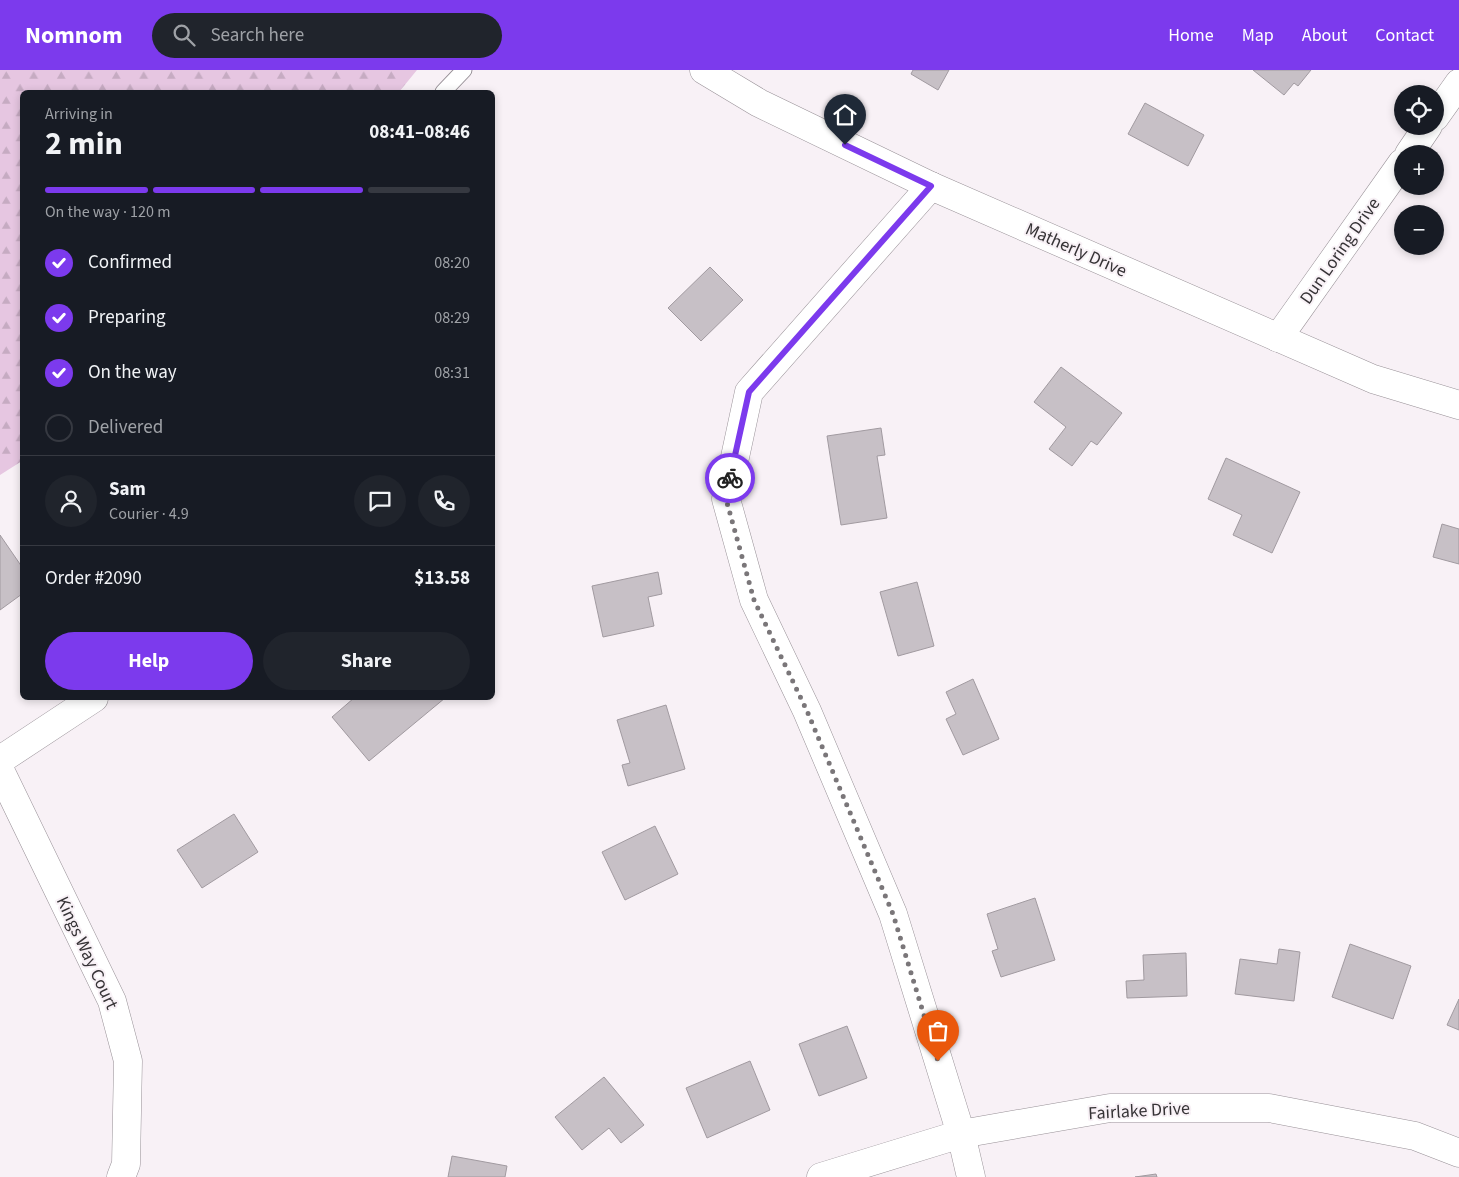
<!DOCTYPE html>
<meta charset="utf-8">
<style>
:root{--surface:#171b24;--page:#20242c;--text:#f1f3f6;--muted:#9ea1a6;--line:#363941;--accent:#7c3aed}
body{margin:0;font-family:"Source Sans 3",sans-serif;background:var(--page);color:var(--text);height:100vh;display:flex;flex-direction:column;font-size:19px;white-space:nowrap}
*{box-sizing:border-box;margin:0}
p{font-size:16px;color:var(--muted)}
.icon{flex:none;width:28px;height:28px;fill:none;stroke:currentColor;stroke-width:2;stroke-linecap:round;stroke-linejoin:round}
.map{position:relative;flex:1;overflow:hidden}
.drawer{position:absolute;left:20px;top:20px;width:475px;height:610px;display:flex;flex-direction:column;background:var(--surface);border-radius:8px;box-shadow:0 2px 8px #0003}
.drawer>*{flex:none}
.tools{position:absolute;left:1394px;top:15px;display:grid;gap:10px}
.tools a{display:grid;place-items:center;width:50px;height:50px;border-radius:50%;background:var(--surface);box-shadow:0 2px 8px #0003;font-size:25px}
.pin{position:absolute;display:grid;place-items:center;width:42px;height:42px;color:#fff;margin:-51px -21px;border-radius:50% 50% 50% 0;rotate:-45deg;box-shadow:0 0 5px #0007}
.pin .icon{rotate:45deg}
.courier{position:absolute;display:grid;place-items:center;width:50px;height:50px;margin:-25px;border:4px solid #7c3aed;border-radius:50%;background:#fff;color:#222;box-shadow:0 1px 6px #0007}
.summary em{font-style:normal;font-weight:700}
.summary div{display:flex;flex-direction:column-reverse}
.summary{display:flex;align-items:center;justify-content:space-between;height:85px;padding:0 25px}
h1{font-size:32px;font-weight:700;line-height:38px}
.bar{display:grid;grid-template-columns:repeat(4,1fr);gap:8px 5px;align-content:center;height:60px;padding:0 25px}
.bar i{height:6px;border-radius:4px;background:var(--line)}
.bar .on{background:var(--accent)}
.bar p{grid-column:span 4}
.line{display:flex;align-items:center;gap:12px;padding:0 25px;border-top:1px solid var(--line)}
.line div{flex:1}
.round{display:grid;place-items:center;flex:none;width:52px;height:52px;border-radius:26px;background:var(--page)}
ol{padding:0 25px;list-style:none}
li{display:flex;align-items:center;gap:15px;height:55px}
li p{margin-inline-start:auto}
li .icon{padding:5px;border-radius:50%;background:var(--accent);color:#fff;stroke-width:4}
li:last-child{color:var(--muted)}
li i{width:28px;height:28px;border:2px solid var(--line);border-radius:50%}
.primary-button{display:flex;gap:10px;margin-top:auto;padding:10px 25px}
.primary-button a{flex:1;height:58px;border-radius:30px;background:var(--accent);color:#fff;font-size:20px;font-weight:700;line-height:58px;text-align:center}
.primary-button a+a{background:var(--page);color:var(--text)}
header{display:flex;align-items:center;gap:30px;box-sizing:border-box;height:70px;padding:0 25px;background:var(--accent);color:#fff}
header strong{font-size:24px}
nav{display:flex;gap:28px;margin-inline-start:auto;font-size:18px}
.search{width:350px;height:45px;background:var(--page);display:flex;align-items:center;gap:12px;box-sizing:border-box;padding:0 18px;border-radius:28px;color:var(--muted);font-size:19px}
.map>svg:first-child{display:block}
.forest{fill:url(#forest-firs)}
.building{fill:#c7c0c6;stroke:#a19aa0}
.lines{fill:none;stroke-linecap:round;stroke-linejoin:round}
.service-casing{stroke:#989197;stroke-width:17}
.minor-casing{stroke:#989197;stroke-width:29}
.service{stroke:#fff;stroke-width:15}
.minor{stroke:#fff;stroke-width:28}
.done{stroke:#7a7679;stroke-width:5;stroke-dasharray:0 9}
.route{stroke:#7c3aed;stroke-width:6}
.labels{text-anchor:middle;dominant-baseline:central;stroke-width:4;stroke-linejoin:round;paint-order:stroke}
.street-label{font-size:18px;fill:#363336;stroke:#f8f1f6}
</style>
<header>
<strong>Nomnom</strong>
<div class="search"><svg class="icon" aria-label="search" viewBox="0 0 24 24"><circle cx="10" cy="10" r="6"/><path d="M15 15l6 6"/></svg>Search here</div>
<nav><a>Home</a><a>Map</a><a>About</a><a>Contact</a></nav>
</header>
<div class="map">
<svg width="1459" height="1107" viewBox="0 0 1459 1107">
<defs>
<pattern id="forest-firs" width="22" height="20" patternUnits="userSpaceOnUse" patternTransform="scale(1.25)"><rect width="22" height="20" fill="#e6c6e1"/><path d="M5 1l3.5 6h-7zM16 11l3.5 6h-7z" fill="#c6abc2"/></pattern>
</defs>
<rect width="100%" height="100%" fill="#f8f1f6"/>
<path class="forest" d="M 0,0 L 417,0 L 399,22 L 22,22 L 22,391 L 0,405 Z"/>
<g class="building">
<path d="M 913,0 L 949,0 L 938,20 L 911,4 Z"/>
<path d="M 1253,0 L 1311,0 L 1298,16 L 1294,13 L 1284,25 Z"/>
<path d="M 1145,33 L 1204,65 L 1188,96 L 1128,64 Z"/>
<path d="M 710,197 L 743,230 L 701,271 L 668,238 Z"/>
<path d="M 1061,297 L 1122,343 L 1097,375 L 1091,371 L 1072,396 L 1049,379 L 1066,357 L 1034,332 Z"/>
<path d="M 881,358 L 885,385 L 877,386 L 887,448 L 841,455 L 827,366 Z"/>
<path d="M 1226,388 L 1300,422 L 1272,483 L 1233,465 L 1242,445 L 1208,429 Z"/>
<path d="M 1442,454 L 1459,459 L 1459,494 L 1433,487 Z"/>
<path d="M 0,465 L 22,497 L 22,524 L 0,540 Z"/>
<path d="M 658,502 L 662,524 L 648,527 L 654,556 L 603,567 L 592,516 Z"/>
<path d="M 917,512 L 934,576 L 898,586 L 880,522 Z"/>
<path d="M 973,609 L 999,669 L 963,685 L 946,649 L 956,644 L 946,622 Z"/>
<path d="M 354,628 L 445,628 L 369,691 L 332,647 Z"/>
<path d="M 666,635 L 685,699 L 628,716 L 622,695 L 630,693 L 617,650 Z"/>
<path d="M 234,744 L 258,782 L 202,818 L 177,780 Z"/>
<path d="M 655,756 L 678,804 L 625,830 L 602,782 Z"/>
<path d="M 1035,828 L 1055,890 L 1001,907 L 992,881 L 998,879 L 987,844 Z"/>
<path d="M 1350,874 L 1411,896 L 1393,949 L 1332,927 Z"/>
<path d="M 1279,879 L 1300,882 L 1294,931 L 1235,924 L 1240,889 L 1277,894 Z"/>
<path d="M 1186,883 L 1187,926 L 1127,928 L 1126,911 L 1144,910 L 1143,885 Z"/>
<path d="M 1459,929 L 1459,960 L 1447,955 Z"/>
<path d="M 847,956 L 867,1008 L 819,1026 L 799,974 Z"/>
<path d="M 750,991 L 770,1040 L 707,1068 L 686,1018 Z"/>
<path d="M 604,1007 L 644,1055 L 621,1073 L 609,1058 L 582,1080 L 555,1047 Z"/>
<path d="M 452,1086 L 507,1096 L 505,1107 L 448,1107 Z"/>
<path d="M 1156,1104 L 1157,1107 L 1135,1107 Z"/>
</g>
<g class="lines">
<g class="service-casing">
<path id="service" d="M 443,22 L 464,0"/>
</g>
<g class="minor-casing">
<g id="minor">
<path d="M 704,0 L 759,33 L 931,116 L 1373,309 L 1459,335"/>
<path d="M 1435,47 L 1459,13"/>
<path d="M 1409,84 L 1428,56"/>
<path d="M 931,116 L 749,322 L 726,429 L 754,530 L 807,641 L 893,844 L 961,1064 L 971,1107"/>
<path d="M 1278,268 L 1402,93"/>
<path d="M 0,690 L 94,628"/>
<path d="M 0,700 L 112,931 L 128,991 L 126,1094 L 121,1107"/>
<path d="M 821,1107 L 961,1064 L 1110,1038 L 1269,1038 L 1415,1066 L 1459,1083"/>
</g>
</g>
<use href="#service" class="service"/>
<use href="#minor" class="minor"/>
</g>
<g class="lines">
<path class="done" d="M 730,408 L 726,429 L 754,530 L 807,641 L 893,844 L 938,991"/>
<path class="route" d="M 730,408 L 749,322 L 931,116 L 845,75"/>
</g>
<g class="labels">
<g class="street-label">
<text transform="translate(1076 180) rotate(24)">Matherly Drive</text>
<text transform="translate(1340 181) rotate(-55)">Dun Loring Drive</text>
<text transform="translate(87 883) rotate(65)">Kings Way Court</text>
<text transform="translate(1139 1041) rotate(-3)">Fairlake Drive</text>
</g>
</g>
</svg>
<div class="tools">
<a><svg class="icon" aria-label="locate" viewBox="0 0 24 24"><circle cx="12" cy="12" r="6"/><path d="M12 2v4M12 18v4M2 12h4M18 12h4"/></svg></a>
<a>+</a>
<a>−</a>
</div>
<div class="pin" style="left:938px;top:991px;background:#ea580c"><svg class="icon" aria-label="bag" viewBox="0 0 24 24"><path d="M5 8h14l-1 12H6zM9 8a3 3 0 0 1 6 0"/></svg></div>
<div class="pin" style="left:845px;top:75px;background:#1f2937"><svg class="icon" aria-label="home" viewBox="0 0 24 24"><path d="M3 11l9-7 9 7M6 9v11h12V9"/></svg></div>
<div class="courier" style="left:730px;top:408px"><svg class="icon" aria-label="bike" viewBox="0 0 24 24"><circle cx="6" cy="16" r="4"/><circle cx="18" cy="16" r="4"/><path d="M6 16l4-8h5l3 8M10 8l3 8H6M13 5h3"/></svg></div>
<section class="drawer">
<div class="summary"><div><h1>2 min</h1><p>Arriving in</p></div><em>08:41–08:46</em></div>
<div class="bar"><i class="on"></i><i class="on"></i><i class="on"></i><i></i><p>On the way · 120 m</p></div>
<ol>
<li><svg class="icon" aria-label="check" viewBox="0 0 24 24"><path d="M5 12l5 5 9-10"/></svg>Confirmed<p>08:20</p></li>
<li><svg class="icon" aria-label="check" viewBox="0 0 24 24"><path d="M5 12l5 5 9-10"/></svg>Preparing<p>08:29</p></li>
<li><svg class="icon" aria-label="check" viewBox="0 0 24 24"><path d="M5 12l5 5 9-10"/></svg>On the way<p>08:31</p></li>
<li><i></i>Delivered</li>
</ol>
<div class="line" style="height:90px"><a class="round"><svg class="icon" aria-label="person" viewBox="0 0 24 24"><circle cx="12" cy="8" r="4"/><path d="M4 21q1-7 8-7t8 7"/></svg></a><div><b>Sam</b><p>Courier · 4.9</p></div><a class="round"><svg class="icon" aria-label="chat" viewBox="0 0 24 24"><path d="M4 5h16v11H9l-5 4z"/></svg></a><a class="round"><svg class="icon" aria-label="phone" viewBox="0 0 24 24"><path d="M5 4h4l2 5-3 2q2 4 5 5l2-3 5 2v4C11 20 4 13 5 4z"/></svg></a></div>
<div class="line" style="height:65px"><div>Order #2090</div><b>$13.58</b></div>
<div class="primary-button"><a>Help</a><a>Share</a></div>
</section>
</div>
